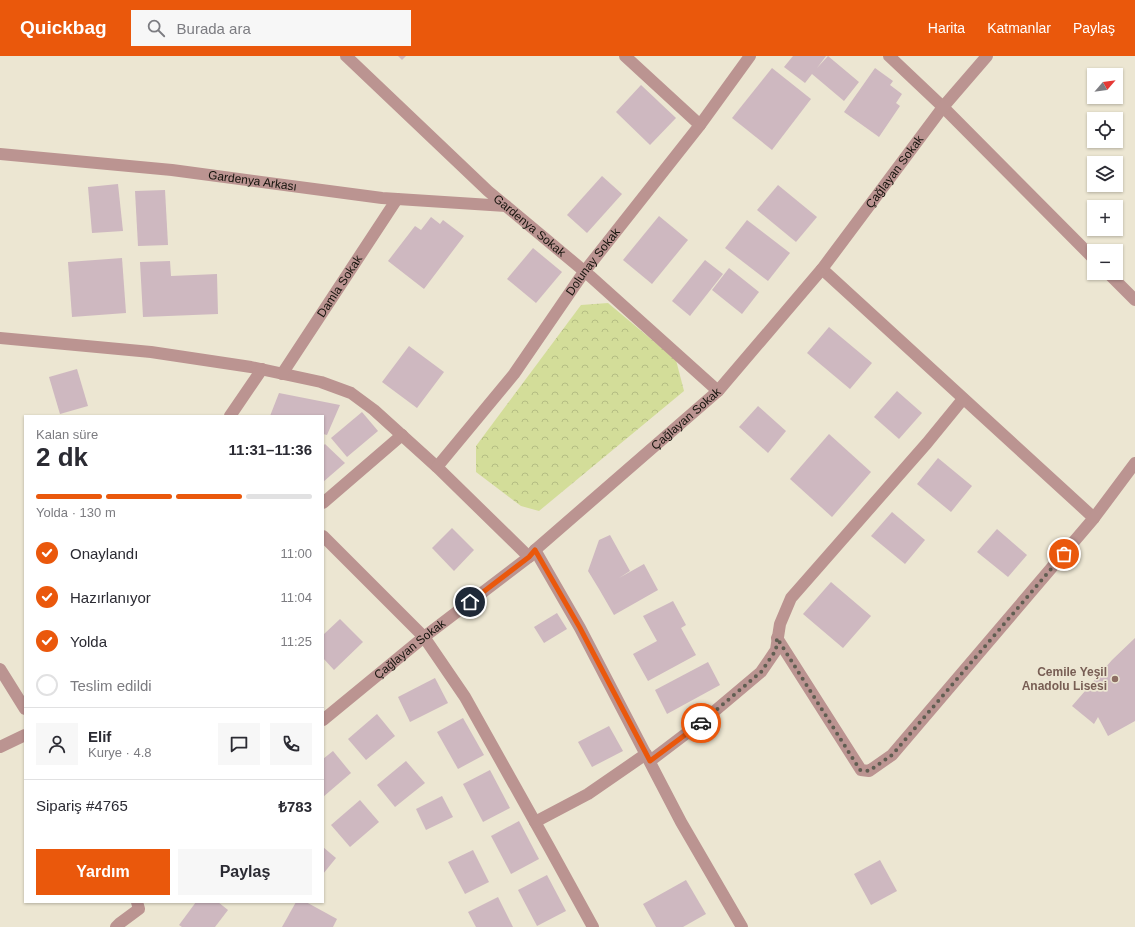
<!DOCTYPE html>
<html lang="tr">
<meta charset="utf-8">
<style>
:root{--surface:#fff;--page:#f7f7f7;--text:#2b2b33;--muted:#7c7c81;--line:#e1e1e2;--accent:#ea580c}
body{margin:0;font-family:Helvetica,sans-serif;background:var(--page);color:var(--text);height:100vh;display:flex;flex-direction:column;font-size:15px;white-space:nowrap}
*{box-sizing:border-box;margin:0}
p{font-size:13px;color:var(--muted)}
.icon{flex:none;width:22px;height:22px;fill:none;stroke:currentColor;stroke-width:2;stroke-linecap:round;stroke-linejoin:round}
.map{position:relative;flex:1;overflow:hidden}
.panel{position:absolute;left:24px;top:359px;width:300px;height:488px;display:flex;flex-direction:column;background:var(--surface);border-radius:0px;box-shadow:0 1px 3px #0004}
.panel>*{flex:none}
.needle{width:26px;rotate:62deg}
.tools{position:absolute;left:1087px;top:12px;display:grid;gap:8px}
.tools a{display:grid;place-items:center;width:36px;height:36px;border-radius:0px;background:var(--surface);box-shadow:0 1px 3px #0004;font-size:20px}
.pin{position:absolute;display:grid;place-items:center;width:34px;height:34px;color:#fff;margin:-17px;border:2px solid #fff;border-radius:50%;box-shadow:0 1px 4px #0007}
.courier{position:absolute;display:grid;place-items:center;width:40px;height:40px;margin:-20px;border:3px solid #ea580c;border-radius:50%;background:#fff;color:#222;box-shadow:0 1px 5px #0007}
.headline em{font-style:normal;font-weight:700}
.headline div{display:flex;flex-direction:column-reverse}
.headline{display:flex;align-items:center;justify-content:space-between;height:68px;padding:0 12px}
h1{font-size:26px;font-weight:700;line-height:30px}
.bar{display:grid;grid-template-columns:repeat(4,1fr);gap:6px 4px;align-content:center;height:48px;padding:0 12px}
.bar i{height:5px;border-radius:3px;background:var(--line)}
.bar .on{background:var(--accent)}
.bar p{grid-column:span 4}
.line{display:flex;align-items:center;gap:10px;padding:0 12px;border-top:1px solid var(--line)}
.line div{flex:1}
.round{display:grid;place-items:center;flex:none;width:42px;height:42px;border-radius:0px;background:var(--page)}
ol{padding:0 12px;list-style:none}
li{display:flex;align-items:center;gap:12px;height:44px}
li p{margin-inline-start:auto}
li .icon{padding:4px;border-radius:50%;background:var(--accent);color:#fff;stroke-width:4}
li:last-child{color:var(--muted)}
li i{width:22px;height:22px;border:2px solid var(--line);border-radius:50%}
.primary-button{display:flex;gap:8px;margin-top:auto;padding:8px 12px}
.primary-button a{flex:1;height:46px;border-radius:0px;background:var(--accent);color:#fff;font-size:16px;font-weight:700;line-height:46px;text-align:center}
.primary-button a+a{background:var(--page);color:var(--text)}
header{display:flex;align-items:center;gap:24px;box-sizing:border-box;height:56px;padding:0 20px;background:var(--accent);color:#fff}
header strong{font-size:19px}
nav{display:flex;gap:22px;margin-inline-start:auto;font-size:14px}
.search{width:280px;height:36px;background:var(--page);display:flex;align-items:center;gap:10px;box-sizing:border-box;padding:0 14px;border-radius:0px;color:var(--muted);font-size:15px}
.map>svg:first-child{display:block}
.park{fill:url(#park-crowns)}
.building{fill:#ceb8c0}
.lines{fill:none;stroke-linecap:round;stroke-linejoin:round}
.street{stroke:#bb9491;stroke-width:12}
.done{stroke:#615e52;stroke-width:4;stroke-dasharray:0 7.2}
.route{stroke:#ea580c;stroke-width:5}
.education-dot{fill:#8d6e63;stroke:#ece6d2;stroke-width:1.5}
.labels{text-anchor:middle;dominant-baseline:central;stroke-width:3.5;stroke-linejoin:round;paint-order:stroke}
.street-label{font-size:12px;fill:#16140d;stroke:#ece6d2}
.education-label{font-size:12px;font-weight:bold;fill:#785e54;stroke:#ece6d2;text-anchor:end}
</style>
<header>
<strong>Quickbag</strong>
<div class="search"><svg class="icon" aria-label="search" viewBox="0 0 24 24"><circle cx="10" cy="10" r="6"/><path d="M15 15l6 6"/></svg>Burada ara</div>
<nav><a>Harita</a><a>Katmanlar</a><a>Paylaş</a></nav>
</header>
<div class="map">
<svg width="1135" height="871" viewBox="0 0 1135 871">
<defs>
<pattern id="park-crowns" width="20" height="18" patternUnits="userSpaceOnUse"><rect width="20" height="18" fill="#d3dd99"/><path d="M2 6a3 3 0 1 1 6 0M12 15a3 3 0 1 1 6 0" fill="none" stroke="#b4bd83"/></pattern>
</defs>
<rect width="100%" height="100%" fill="#ece6d2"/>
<path class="park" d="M 608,247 L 676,304 L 684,335 L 539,455 L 521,450 L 476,416 L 476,390 L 581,249 Z"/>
<g class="building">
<path d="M 398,0 L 406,0 L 402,4 Z"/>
<path d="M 793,0 L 826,0 L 817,12 L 828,0 L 859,26 L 844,45 L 812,18 L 805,27 L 784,11 Z"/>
<path d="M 772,12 L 811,43 L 772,94 L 732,62 Z"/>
<path d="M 875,12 L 893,25 L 890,29 L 902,38 L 896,47 L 900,50 L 879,81 L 844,56 Z"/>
<path d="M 641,29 L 676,62 L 650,89 L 616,56 Z"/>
<path d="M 602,120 L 622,138 L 587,177 L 567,159 Z"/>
<path d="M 118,128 L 123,175 L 92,177 L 88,131 Z"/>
<path d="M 778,129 L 817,161 L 796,186 L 757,154 Z"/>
<path d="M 165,134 L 168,189 L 138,190 L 135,135 Z"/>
<path d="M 659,160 L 688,184 L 652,228 L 623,204 Z"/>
<path d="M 431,161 L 440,168 L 443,164 L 464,180 L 424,233 L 388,205 L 415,170 L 421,174 Z"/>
<path d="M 747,164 L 790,197 L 768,225 L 725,192 Z"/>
<path d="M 533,192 L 562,216 L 536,247 L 507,223 Z"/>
<path d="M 122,202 L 126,257 L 72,261 L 68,206 Z"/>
<path d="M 705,204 L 723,218 L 690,260 L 672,245 Z"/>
<path d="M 170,205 L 171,220 L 217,218 L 218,258 L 143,261 L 140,206 Z"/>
<path d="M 729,212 L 759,236 L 742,258 L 712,234 Z"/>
<path d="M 829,271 L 872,307 L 850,333 L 807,297 Z"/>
<path d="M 409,290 L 444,316 L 417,352 L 382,326 Z"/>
<path d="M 77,313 L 88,350 L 60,358 L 49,321 Z"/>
<path d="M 897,335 L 922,357 L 899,383 L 874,361 Z"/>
<path d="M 279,337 L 340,349 L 327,379 L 323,378 L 323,360 L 270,360 Z"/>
<path d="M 758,350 L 786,375 L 768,397 L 739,371 Z"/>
<path d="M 362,356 L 378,375 L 347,401 L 331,382 Z"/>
<path d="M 829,378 L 871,416 L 832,461 L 790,423 Z"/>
<path d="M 325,388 L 345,407 L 323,426 L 323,390 Z"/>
<path d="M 938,402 L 972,430 L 951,456 L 917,428 Z"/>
<path d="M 892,456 L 925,484 L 905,508 L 871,480 Z"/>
<path d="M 452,472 L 474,494 L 454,515 L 432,492 Z"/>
<path d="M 997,473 L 1027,499 L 1008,521 L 977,496 Z"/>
<path d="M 610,479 L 630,515 L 619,522 L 644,508 L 658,534 L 614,559 L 599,533 L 588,515 L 599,484 Z"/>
<path d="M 831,526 L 871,560 L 843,592 L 803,558 Z"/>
<path d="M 673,545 L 686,569 L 681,572 L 696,599 L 648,625 L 633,598 L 657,585 L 643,560 Z"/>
<path d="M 557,557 L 567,573 L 544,587 L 534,571 Z"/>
<path d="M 340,563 L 363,586 L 334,614 L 323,602 L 323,579 Z"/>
<path d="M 1135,582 L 1135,665 L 1108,680 L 1098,661 L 1094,668 L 1072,650 L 1112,604 Z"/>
<path d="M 708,606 L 720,629 L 667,658 L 655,634 Z"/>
<path d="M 435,622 L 448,647 L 410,666 L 398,641 Z"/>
<path d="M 377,658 L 395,680 L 366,704 L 348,683 Z"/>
<path d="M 463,662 L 484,699 L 458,713 L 437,676 Z"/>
<path d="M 609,670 L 623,695 L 592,711 L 578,686 Z"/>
<path d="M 333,695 L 351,717 L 323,741 L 323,703 Z"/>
<path d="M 406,705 L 425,727 L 395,751 L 377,729 Z"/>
<path d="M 490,714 L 510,752 L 483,766 L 463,728 Z"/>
<path d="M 442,740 L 453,761 L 426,774 L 416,753 Z"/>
<path d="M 360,744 L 379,766 L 350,791 L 331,769 Z"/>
<path d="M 519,765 L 539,803 L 511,818 L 491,780 Z"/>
<path d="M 323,791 L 336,802 L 323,818 Z"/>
<path d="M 473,794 L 489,826 L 465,838 L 448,806 Z"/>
<path d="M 880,804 L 897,835 L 871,849 L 854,818 Z"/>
<path d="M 547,819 L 566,855 L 537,870 L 518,834 Z"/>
<path d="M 686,824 L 706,858 L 683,871 L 656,871 L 643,848 Z"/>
<path d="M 498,841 L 513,871 L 476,871 L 468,856 Z"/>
<path d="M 196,846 L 218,846 L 228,854 L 215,871 L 182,871 L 179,869 Z"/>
<path d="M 296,846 L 306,846 L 337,863 L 333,871 L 282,871 Z"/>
</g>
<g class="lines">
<g class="street">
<path id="s1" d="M 346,0 L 488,135 L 590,220 L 718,335"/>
<path d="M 625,0 L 700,69"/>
<path d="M 889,0 L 943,51 L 1094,203"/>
<path id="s2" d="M 0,98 L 172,114 L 382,142 L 506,150"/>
<path d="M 822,213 L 1094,462"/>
<path d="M 1108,217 L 1135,244"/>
<path d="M 0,282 L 151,296 L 251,311 L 321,326 L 351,337 L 374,354 L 437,411 L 529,501"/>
<path id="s3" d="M 282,318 L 397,143"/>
<path d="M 230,360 L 262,313"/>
<path id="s4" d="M 437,411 L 514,318 L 584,216 L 700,69 L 750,0"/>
<path d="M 323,447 L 402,379"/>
<path d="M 323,480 L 424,581 L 465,641 L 549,791 L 593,871"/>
<path d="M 535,494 L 580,572 L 681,766 L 742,871"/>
<path d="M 777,582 L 861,714 L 869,715 L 892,699 L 1094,462 L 1135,407"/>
<path d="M 0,613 L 25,653"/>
<path id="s5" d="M 323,664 L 424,581 L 529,501 L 535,494 L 718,335 L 822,213 L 943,51 L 987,0"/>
<path d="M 0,691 L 25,679"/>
<path d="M 650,705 L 704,664 L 761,616 L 776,594 L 780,568 L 791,542 L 927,387 L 963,343"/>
<path d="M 535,766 L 588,738 L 646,698"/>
<path d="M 116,871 L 120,867 L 139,853 L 137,846"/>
</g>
</g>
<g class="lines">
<path class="done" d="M 701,667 L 761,616 L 776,594 L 777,582 L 860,714 L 869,715 L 892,699 L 1064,498"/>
<path class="route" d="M 470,546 L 529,501 L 535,494 L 580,572 L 650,705 L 701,667"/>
</g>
<circle class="education-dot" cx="1115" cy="623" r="4"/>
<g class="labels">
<g class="street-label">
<text stroke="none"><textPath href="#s5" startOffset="796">Çağlayan Sokak</textPath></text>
<text stroke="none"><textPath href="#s2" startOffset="254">Gardenya Arkası</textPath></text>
<text stroke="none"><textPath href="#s1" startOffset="250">Gardenya Sokak</textPath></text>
<text stroke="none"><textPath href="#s4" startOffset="258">Dolunay Sokak</textPath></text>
<text stroke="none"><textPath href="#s3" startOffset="105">Damla Sokak</textPath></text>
<text stroke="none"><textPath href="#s5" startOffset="472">Çağlayan Sokak</textPath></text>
<text stroke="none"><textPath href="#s5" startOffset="112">Çağlayan Sokak</textPath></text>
</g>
<g class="education-label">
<text x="1107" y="616">Cemile Yeşil<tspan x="1107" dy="14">Anadolu Lisesi</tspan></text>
</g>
</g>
</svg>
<div class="tools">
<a><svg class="needle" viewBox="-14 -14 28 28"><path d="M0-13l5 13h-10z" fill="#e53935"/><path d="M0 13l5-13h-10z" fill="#7c7c81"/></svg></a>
<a><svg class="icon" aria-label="locate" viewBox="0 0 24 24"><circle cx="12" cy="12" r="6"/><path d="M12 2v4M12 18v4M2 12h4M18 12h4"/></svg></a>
<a><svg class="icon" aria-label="layers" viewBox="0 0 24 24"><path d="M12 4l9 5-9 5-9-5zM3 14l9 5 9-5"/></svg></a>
<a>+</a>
<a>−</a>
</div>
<div class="pin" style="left:1064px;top:498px;background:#ea580c"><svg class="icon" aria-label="bag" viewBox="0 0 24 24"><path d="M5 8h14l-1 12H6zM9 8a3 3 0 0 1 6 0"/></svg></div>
<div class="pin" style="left:470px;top:546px;background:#1f2937"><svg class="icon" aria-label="home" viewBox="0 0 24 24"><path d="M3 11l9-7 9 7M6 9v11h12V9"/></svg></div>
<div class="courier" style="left:701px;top:667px"><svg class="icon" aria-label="car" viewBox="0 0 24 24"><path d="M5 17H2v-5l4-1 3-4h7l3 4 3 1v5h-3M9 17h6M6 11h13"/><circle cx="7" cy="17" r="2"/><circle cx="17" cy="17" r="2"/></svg></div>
<section class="panel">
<div class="headline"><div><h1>2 dk</h1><p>Kalan süre</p></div><em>11:31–11:36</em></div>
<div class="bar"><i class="on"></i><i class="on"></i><i class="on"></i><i></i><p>Yolda · 130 m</p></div>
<ol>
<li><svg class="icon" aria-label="check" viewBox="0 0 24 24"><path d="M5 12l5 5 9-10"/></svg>Onaylandı<p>11:00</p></li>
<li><svg class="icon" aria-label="check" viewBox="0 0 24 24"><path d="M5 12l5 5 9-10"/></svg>Hazırlanıyor<p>11:04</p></li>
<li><svg class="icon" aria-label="check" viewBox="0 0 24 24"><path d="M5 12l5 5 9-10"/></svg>Yolda<p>11:25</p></li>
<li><i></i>Teslim edildi</li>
</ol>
<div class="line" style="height:72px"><a class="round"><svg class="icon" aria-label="person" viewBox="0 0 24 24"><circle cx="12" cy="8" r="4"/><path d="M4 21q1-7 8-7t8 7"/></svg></a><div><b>Elif</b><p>Kurye · 4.8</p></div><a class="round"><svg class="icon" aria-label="chat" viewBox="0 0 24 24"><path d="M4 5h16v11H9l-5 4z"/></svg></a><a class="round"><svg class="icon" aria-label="phone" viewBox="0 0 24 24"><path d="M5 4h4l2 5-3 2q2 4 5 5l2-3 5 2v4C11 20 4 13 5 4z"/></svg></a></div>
<div class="line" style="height:52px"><div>Sipariş #4765</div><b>₺783</b></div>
<div class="primary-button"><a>Yardım</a><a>Paylaş</a></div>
</section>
</div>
